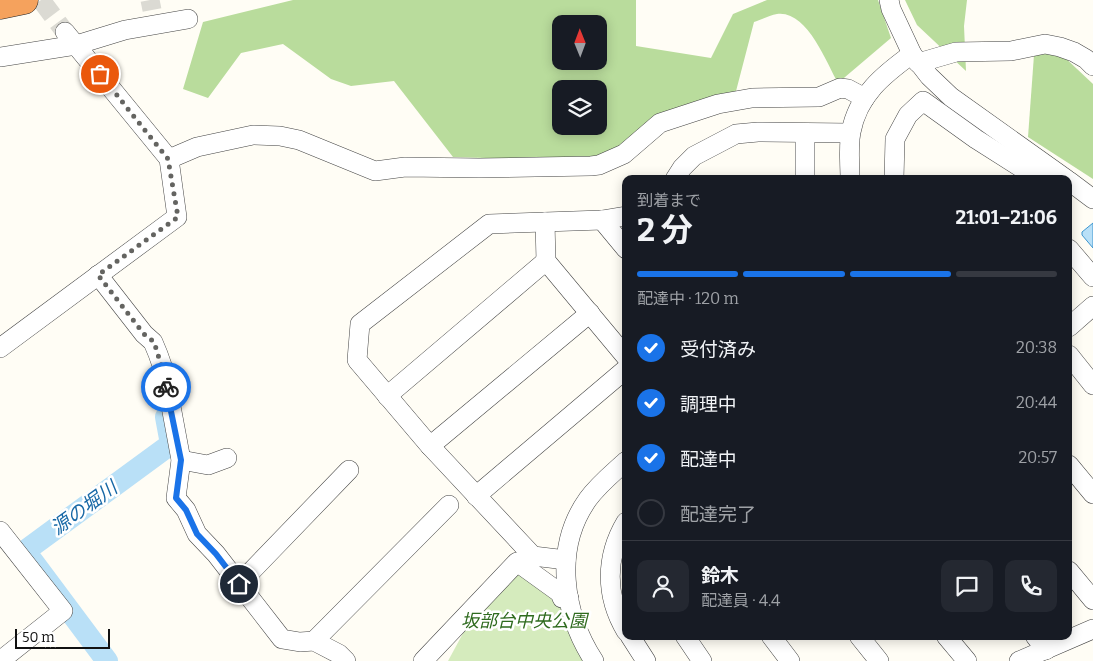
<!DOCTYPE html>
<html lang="ja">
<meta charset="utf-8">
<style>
:root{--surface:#171b24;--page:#242831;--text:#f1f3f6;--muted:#9ea1a6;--line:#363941;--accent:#1a73e8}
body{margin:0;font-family:Bitter,"Noto Sans JP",serif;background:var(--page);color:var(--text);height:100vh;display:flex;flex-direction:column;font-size:19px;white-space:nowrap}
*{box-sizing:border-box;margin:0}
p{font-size:16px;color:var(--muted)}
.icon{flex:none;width:28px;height:28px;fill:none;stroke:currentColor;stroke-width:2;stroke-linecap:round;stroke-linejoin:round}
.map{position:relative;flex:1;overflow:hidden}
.side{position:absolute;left:622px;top:175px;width:450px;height:465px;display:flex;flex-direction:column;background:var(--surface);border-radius:10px;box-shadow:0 2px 12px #0003}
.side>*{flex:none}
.needle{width:32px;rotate:359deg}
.controls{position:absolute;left:552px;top:15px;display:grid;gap:10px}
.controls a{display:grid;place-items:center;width:55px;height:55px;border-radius:10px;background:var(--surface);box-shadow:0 2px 12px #0003;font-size:25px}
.scale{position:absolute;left:15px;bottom:12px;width:95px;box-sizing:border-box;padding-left:5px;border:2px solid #111;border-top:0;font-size:14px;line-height:18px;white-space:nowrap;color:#111;-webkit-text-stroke:4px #fff;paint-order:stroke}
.pin{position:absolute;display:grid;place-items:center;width:42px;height:42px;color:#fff;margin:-21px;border:2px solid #fff;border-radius:50%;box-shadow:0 1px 5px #0007}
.courier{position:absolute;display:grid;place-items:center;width:50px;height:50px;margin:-25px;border:4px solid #1a73e8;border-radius:50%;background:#fff;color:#222;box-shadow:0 1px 6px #0007}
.head em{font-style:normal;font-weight:700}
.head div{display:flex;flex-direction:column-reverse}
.head{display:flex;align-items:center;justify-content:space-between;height:85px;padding:0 15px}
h1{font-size:32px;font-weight:700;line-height:38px}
.bar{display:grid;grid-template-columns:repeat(4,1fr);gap:8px 5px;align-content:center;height:60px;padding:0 15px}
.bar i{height:6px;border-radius:4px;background:var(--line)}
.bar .active{background:var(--accent)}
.bar p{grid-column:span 4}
.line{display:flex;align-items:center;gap:12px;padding:0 15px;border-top:1px solid var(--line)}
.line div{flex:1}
.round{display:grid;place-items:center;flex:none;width:52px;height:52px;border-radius:10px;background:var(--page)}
ol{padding:0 15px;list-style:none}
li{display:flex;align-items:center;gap:15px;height:55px}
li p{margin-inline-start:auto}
li .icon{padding:5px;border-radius:50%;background:var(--accent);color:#fff;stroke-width:4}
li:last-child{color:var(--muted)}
li i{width:28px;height:28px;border:2px solid var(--line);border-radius:50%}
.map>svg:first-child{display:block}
.green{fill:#d5ebbd}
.forest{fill:#b9dc9c;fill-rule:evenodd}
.water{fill:#b9e0f7;stroke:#3f96cf}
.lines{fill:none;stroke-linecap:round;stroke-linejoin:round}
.river{stroke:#b9e0f7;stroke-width:22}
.minor-tunnel{stroke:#dbdad3;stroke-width:19;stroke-dasharray:19 9;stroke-linecap:butt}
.minor-casing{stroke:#444;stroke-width:20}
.highway-casing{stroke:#222;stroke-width:29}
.minor{stroke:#fff;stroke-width:19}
.highway{stroke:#f5a25d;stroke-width:28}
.done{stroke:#646461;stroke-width:5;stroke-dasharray:0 9}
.route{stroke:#1a73e8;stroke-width:6}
.labels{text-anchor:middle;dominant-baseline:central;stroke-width:5;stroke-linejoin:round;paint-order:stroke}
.park-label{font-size:18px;font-style:italic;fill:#2f6b1f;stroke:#fff}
.water-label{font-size:19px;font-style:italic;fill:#1768a6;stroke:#fff}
</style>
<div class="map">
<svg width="1093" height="661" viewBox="0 0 1093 661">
<rect width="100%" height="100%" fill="#fffdf5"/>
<path class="green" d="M 518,568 L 555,595 L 586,661 L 448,661 L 474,613 Z"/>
<g class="forest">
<path d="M 293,0 L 636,0 L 636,46 L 711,58 L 733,14 L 767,0 L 878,0 L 891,38 L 838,83 C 826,62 807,10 777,14 C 770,15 761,20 754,22 L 735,95 L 636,139 L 592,161 L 453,157 L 394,81 L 351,86 L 331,79 L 283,44 L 241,53 L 208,98 L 183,89 L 203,22 ZM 561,24 L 599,24 L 599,61 L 561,61 ZM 561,89 L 599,89 L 599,126 L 561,126 Z"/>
<path d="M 905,0 L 967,0 L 964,26 L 966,71 L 917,25 Z"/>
<path d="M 1060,53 L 1093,84 L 1093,179 L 1028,137 L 1034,55 Z"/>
</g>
<path class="water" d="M 1093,223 L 1093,248 L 1082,235 L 1082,232 Z"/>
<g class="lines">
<path class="river" d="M 107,661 L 25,551 L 171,444 L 166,417"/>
<g class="minor-tunnel">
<path d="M 41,0 L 65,32"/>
<path d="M 150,0 L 152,10"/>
</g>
<g class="minor-casing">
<g id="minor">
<path d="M 889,0 L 891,9 L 912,54 L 929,76 L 951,97 L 1066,179"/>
<path d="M 0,57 L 76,45 L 125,30 L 188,19"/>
<path d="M 918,63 L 956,52 L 1011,51 L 1045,44 L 1060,47 L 1074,52 L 1086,59 L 1093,66"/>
<path d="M 169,159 L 197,147 L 253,135 L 280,136 L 299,140 L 375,171 L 405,167 L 479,168 L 591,166 L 599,165 L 624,154 L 660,123 L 718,104 L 752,98 L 819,97 L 840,88 L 848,89 L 865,98"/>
<path d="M 675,179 L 682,168 L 694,156 L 736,134 L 758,132 L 850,133"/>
<path d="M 805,179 L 805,133"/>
<path d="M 850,179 C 850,164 848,147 851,132 C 858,95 883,75 912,54"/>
<path d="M 894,179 L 895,139 L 908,115 L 923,101 L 976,139 L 1039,179"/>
<path d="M 1069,181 L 1093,199"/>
<path d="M 602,220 L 626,249"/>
<path d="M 545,222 L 546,261 L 626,357"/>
<path d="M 1069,249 L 1093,277"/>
<path d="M 98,275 L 144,334 L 153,342 L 158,354 L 165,374 L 181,460 L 176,498 L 186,510 L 197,534 L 216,554 L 282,639 L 300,642 L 314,641 L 339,654 L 346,661"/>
<path d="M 1069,327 L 1093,306"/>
<path d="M 0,348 L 177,217 L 169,159 L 65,32"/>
<path d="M 1069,355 L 1093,385"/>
<path d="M 387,396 L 546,261"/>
<path d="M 430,446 L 590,313"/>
<path d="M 181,460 L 208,465 L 227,458"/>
<path d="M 1069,465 L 1093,494"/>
<path d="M 476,496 L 626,369"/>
<path d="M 626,522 C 605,557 605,596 626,631"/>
<path d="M 0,531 L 63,611 L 0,661"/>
<path d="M 566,560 L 533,556 L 430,446 L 357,360 L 360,324 L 489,224 L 602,220 L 626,216"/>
<path d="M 1069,571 L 1093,600"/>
<path d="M 239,584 L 349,470"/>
<path d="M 630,636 L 646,661"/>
<path d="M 685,636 L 702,661"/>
<path d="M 771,636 L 790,661"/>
<path d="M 859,636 L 879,661"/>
<path d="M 946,636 L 967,661"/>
<path d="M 1035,636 L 1046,650"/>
<path d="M 314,641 L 449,505"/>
<path d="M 423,661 L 517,562 L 560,593 L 562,598 L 569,598"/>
<path d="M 594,661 C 563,613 553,548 588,499 C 599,484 613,473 626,461"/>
<path d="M 1019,661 L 1093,629"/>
</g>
</g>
<g class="highway-casing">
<path id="highway" d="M 0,5 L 24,0"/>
</g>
<use href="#minor" class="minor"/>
<use href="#highway" class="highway"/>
</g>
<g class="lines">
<path class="done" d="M 100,74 L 168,159 L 178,217 L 98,275 L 144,334 L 154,342 L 164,374 L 166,387"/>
<path class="route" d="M 166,387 L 181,460 L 176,498 L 186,510 L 197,534 L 216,554 L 239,584"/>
</g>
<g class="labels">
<g class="park-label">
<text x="524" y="621">坂部台中央公園</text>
</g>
<g class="water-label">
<text transform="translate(84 508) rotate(-36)">源の堀川</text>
</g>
</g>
</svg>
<div class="controls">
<a><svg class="needle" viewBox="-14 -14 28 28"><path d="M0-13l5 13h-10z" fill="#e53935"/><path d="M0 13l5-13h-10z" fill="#9ea1a6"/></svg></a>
<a><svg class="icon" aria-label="layers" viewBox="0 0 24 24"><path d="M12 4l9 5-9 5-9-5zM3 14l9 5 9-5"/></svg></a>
</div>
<div class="scale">50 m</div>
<div class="pin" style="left:100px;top:74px;background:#ea580c"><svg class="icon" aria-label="bag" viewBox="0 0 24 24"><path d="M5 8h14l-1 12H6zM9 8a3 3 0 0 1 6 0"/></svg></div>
<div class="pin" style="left:239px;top:584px;background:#1f2937"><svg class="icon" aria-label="home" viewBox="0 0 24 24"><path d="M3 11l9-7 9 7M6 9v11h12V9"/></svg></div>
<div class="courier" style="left:166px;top:387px"><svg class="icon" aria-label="bike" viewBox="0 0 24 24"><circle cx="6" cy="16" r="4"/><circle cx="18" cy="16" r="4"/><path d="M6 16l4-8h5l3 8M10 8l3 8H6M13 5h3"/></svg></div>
<section class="side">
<div class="head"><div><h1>2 分</h1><p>到着まで</p></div><em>21:01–21:06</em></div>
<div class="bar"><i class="active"></i><i class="active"></i><i class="active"></i><i></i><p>配達中 · 120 m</p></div>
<ol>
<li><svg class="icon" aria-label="check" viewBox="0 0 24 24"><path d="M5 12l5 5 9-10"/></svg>受付済み<p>20:38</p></li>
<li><svg class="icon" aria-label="check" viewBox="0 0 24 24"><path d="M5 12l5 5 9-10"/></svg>調理中<p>20:44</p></li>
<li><svg class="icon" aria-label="check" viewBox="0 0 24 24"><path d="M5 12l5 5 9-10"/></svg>配達中<p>20:57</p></li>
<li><i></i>配達完了</li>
</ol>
<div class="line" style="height:90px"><a class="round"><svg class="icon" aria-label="person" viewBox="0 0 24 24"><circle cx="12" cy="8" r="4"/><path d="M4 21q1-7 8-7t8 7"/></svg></a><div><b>鈴木</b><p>配達員 · 4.4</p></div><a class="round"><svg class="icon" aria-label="chat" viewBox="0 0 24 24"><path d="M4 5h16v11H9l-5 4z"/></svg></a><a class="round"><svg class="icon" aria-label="phone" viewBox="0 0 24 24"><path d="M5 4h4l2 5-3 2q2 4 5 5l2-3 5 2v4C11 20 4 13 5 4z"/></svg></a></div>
</section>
</div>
